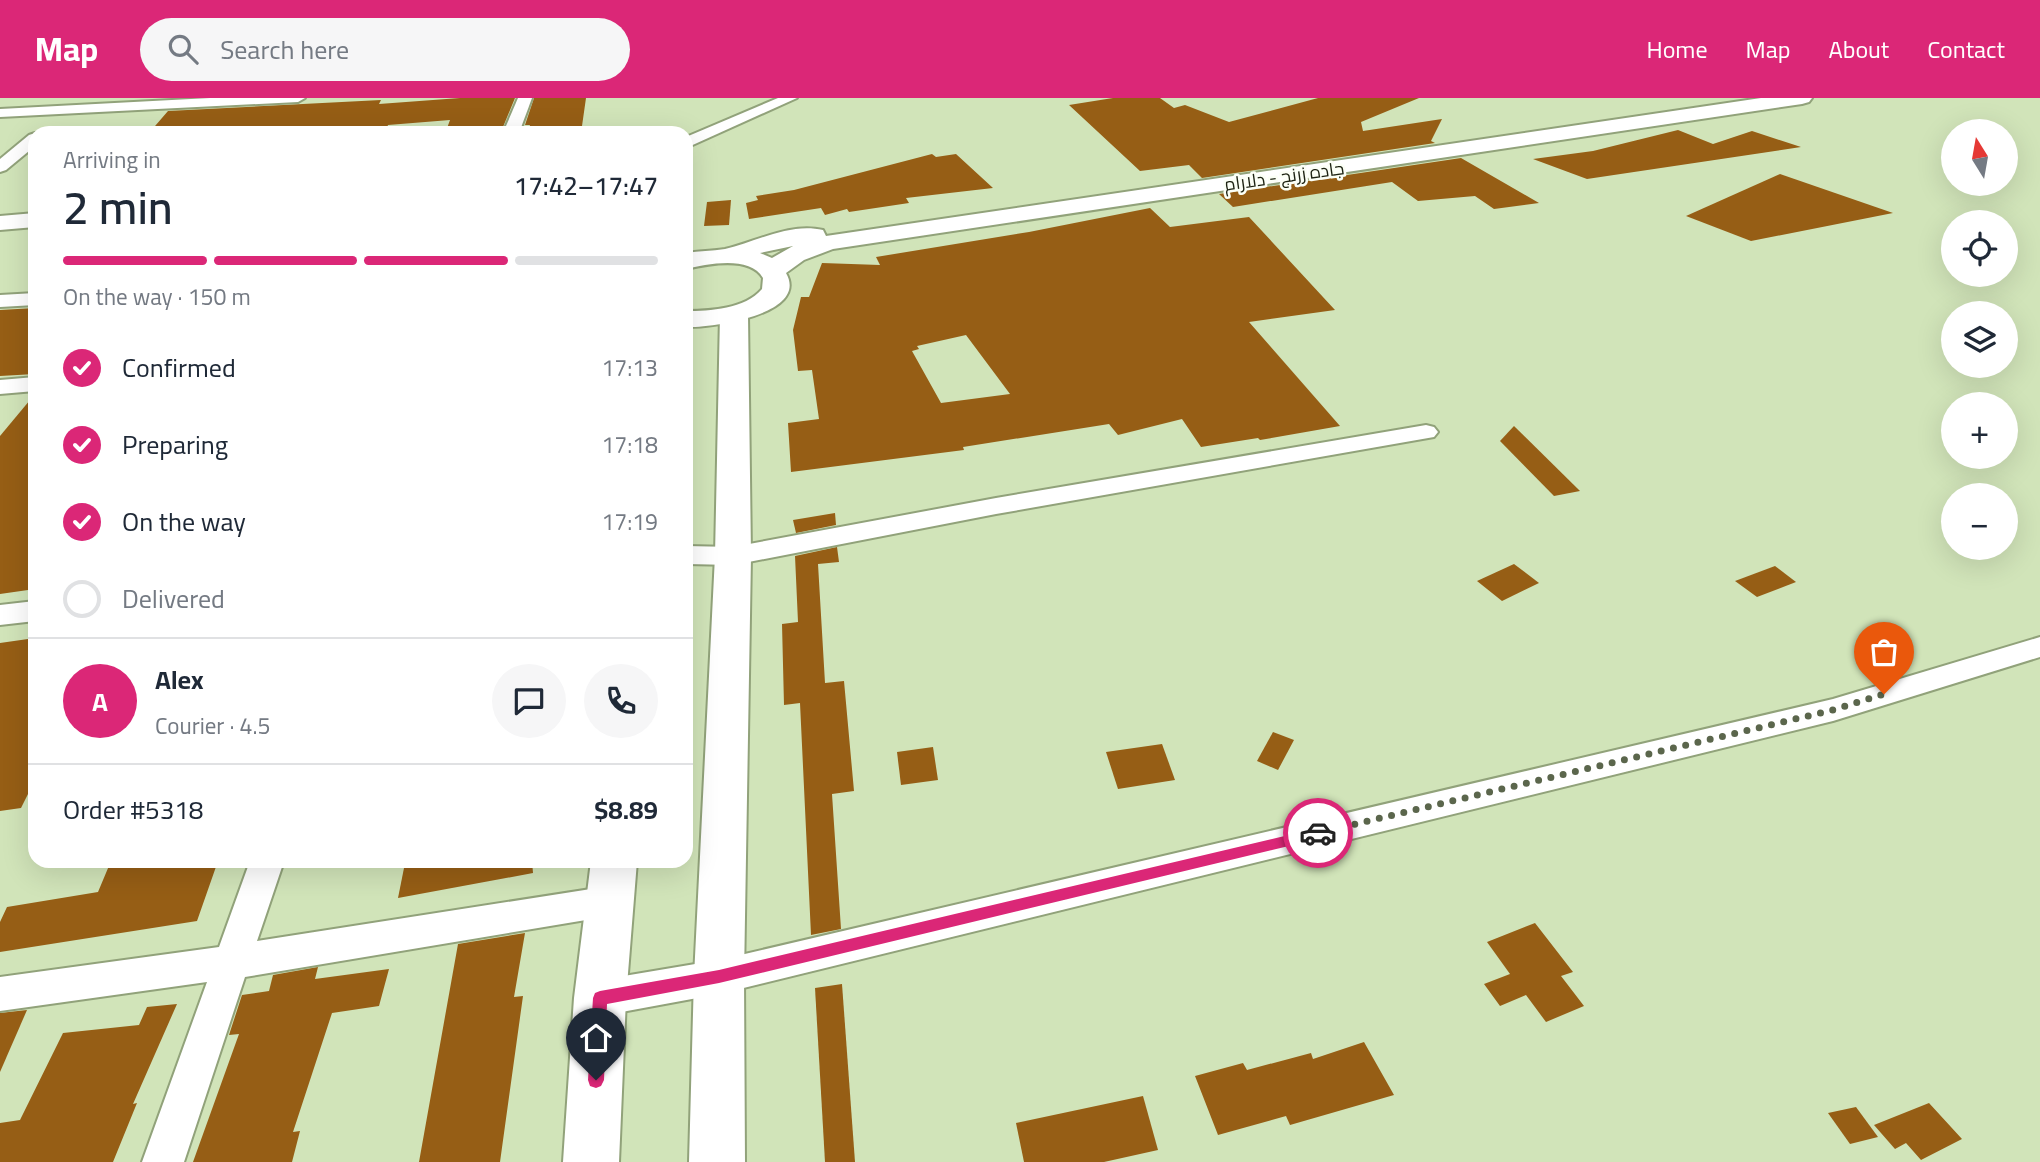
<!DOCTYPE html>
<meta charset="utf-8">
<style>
:root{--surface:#fff;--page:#f6f6f7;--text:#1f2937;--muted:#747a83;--line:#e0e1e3;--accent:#db2777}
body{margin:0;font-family:Georgia,Cairo,serif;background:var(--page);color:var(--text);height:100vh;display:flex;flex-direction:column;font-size:26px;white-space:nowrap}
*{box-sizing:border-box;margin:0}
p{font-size:23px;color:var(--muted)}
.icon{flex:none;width:38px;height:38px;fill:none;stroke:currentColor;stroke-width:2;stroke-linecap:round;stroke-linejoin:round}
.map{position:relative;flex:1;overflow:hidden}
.details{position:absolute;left:28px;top:28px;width:665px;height:742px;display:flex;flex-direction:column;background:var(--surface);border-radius:21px;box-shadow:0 7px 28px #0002}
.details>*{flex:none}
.needle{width:46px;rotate:349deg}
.buttons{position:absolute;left:1941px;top:21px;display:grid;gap:14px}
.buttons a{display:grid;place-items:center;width:77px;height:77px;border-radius:50%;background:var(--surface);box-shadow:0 7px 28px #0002;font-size:35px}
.pin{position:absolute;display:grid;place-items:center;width:60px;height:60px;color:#fff;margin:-72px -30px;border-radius:50% 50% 50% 0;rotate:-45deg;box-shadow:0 0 7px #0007}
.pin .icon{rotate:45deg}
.courier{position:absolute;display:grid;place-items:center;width:70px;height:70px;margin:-35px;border:5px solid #db2777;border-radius:50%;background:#fff;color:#222;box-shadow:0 2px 9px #0007}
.overview em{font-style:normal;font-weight:600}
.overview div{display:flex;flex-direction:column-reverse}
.overview{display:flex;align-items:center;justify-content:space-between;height:119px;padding:0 35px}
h1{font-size:46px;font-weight:600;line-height:52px}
.bar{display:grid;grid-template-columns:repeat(4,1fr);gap:10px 7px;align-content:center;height:84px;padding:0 35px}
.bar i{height:9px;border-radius:5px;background:var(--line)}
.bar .selected{background:var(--accent)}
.bar p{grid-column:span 4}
.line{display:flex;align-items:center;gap:18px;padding:0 35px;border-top:2px solid var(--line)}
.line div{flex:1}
.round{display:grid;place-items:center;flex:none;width:74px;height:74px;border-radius:37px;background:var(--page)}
ol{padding:0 35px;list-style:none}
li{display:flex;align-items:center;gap:21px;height:77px}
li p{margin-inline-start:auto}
li .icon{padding:7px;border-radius:50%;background:var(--accent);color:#fff;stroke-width:4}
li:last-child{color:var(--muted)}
li i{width:38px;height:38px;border:4px solid var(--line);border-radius:50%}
header{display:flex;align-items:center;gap:42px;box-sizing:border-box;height:98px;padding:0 35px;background:var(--accent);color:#fff}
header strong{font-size:33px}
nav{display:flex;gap:38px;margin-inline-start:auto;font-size:24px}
.search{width:490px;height:63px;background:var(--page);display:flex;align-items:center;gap:18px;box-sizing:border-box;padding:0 24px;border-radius:38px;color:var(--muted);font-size:26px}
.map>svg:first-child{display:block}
.building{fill:#965e15;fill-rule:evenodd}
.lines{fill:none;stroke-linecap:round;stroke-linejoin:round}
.street-casing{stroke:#91a27a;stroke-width:4}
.secondary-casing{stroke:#91a27a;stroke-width:4}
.highway-casing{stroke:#91a27a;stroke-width:4}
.street{fill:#fff;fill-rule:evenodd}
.secondary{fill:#fff;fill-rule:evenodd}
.highway{fill:#fff;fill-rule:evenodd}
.route{fill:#db2777}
.done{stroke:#5b664c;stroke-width:7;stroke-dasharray:0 12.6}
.labels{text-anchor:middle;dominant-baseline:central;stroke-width:5;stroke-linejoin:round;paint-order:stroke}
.far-street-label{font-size:18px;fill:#1c2212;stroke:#fbfff6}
</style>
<header>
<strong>Map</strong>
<div class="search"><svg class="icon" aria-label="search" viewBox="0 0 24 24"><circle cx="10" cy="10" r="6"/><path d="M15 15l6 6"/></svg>Search here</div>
<nav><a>Home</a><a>Map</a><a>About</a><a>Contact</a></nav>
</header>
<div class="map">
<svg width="2040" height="1064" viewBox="0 0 2040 1064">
<rect width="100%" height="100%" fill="#d1e4b9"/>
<g class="building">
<path d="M 460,0 L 515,0 L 503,29 L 446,33 L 450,22 L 388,27 L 385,35 L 149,35 L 168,13 L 381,2 L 379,6 Z"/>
<path d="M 534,0 L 586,0 L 581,35 L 528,35 L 530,27 L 525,27 Z"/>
<path d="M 1113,0 L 1160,0 L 1174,10 L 1185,7 L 1229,24 L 1318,0 L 1419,0 L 1361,24 L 1363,33 L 1442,21 L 1431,43 L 1435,45 L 1202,80 L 1189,67 L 1140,73 L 1069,7 Z"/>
<path d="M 1678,32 L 1713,46 L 1752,33 L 1801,49 L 1587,81 L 1533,61 L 1593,53 Z"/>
<path d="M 932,56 L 936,59 L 956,56 L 993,90 L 906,100 L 909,105 L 849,114 L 847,111 L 825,117 L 821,110 L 749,121 L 746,105 L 758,102 L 756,98 L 794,92 Z"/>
<path d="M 1461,60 L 1539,105 L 1494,111 L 1475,98 L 1418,103 L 1392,84 L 1233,109 L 1219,96 Z"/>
<path d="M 1780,76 L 1893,115 L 1751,143 L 1686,118 Z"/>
<path d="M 731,102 L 729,127 L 704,128 L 707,104 Z"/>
<path d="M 1150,110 L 1170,129 L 1249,119 L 1335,212 L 1249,224 L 1340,328 L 1260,342 L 1258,340 L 1201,349 L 1182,321 L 1118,337 L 1109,326 L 963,349 L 964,352 L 791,374 L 788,325 L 819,321 L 812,272 L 798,273 L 793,232 L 801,199 L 809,199 L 822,165 L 880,167 L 876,159 L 1029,134 ZM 966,237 L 1010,296 L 941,305 L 912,253 L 919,251 L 917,248 Z"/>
<path d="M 35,210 L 35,276 L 0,278 L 0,212 Z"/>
<path d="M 35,296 L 35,491 L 0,496 L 0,338 Z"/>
<path d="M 1514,328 L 1580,393 L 1554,398 L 1500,343 Z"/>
<path d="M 835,415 L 836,427 L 796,435 L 793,422 Z"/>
<path d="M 837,449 L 839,464 L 818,466 L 825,585 L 844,583 L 854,693 L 832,696 L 841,831 L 811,837 L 800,605 L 784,607 L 782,526 L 798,524 L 795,458 Z"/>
<path d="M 1514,466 L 1539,485 L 1502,503 L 1477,483 Z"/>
<path d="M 1775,468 L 1796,484 L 1757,499 L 1735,483 Z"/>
<path d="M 35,540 L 35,682 L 21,710 L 0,713 L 0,545 Z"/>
<path d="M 1273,634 L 1294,642 L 1278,672 L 1257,663 Z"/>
<path d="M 1162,646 L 1175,682 L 1118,691 L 1106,654 Z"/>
<path d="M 933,649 L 938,682 L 901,687 L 897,654 Z"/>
<path d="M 111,763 L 218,763 L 197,823 L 0,854 L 0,824 L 7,809 L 98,794 Z"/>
<path d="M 443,763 L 532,763 L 533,775 L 398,800 L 404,770 Z"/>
<path d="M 1535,825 L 1573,874 L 1561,878 L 1584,908 L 1546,924 L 1526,897 L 1500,908 L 1484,886 L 1510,876 L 1487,844 Z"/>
<path d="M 525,835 L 514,899 L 523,898 L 500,1064 L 419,1064 L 458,846 Z"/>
<path d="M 318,869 L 315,881 L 389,871 L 379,908 L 332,915 L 293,1034 L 300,1033 L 292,1064 L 193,1064 L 239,936 L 229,937 L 242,897 L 269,893 L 273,877 Z"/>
<path d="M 842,886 L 855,1064 L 825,1064 L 815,890 Z"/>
<path d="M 177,906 L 133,1006 L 137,1005 L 113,1064 L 0,1064 L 0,1025 L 20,1022 L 63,935 L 139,927 L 147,909 Z"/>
<path d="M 27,912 L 0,974 L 0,915 Z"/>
<path d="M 1364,944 L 1394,997 L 1290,1027 L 1286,1018 L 1218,1037 L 1195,978 L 1243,965 L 1247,972 L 1311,955 L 1313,961 Z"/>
<path d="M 1143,998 L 1158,1052 L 1104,1064 L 1024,1064 L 1016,1025 Z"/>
<path d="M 1929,1005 L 1962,1041 L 1921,1062 L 1906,1045 L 1895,1051 L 1874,1027 Z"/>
<path d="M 1856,1009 L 1878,1039 L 1850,1046 L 1828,1015 Z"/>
</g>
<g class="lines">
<g class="street-casing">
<g id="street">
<path d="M 210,0 L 305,0 L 298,4 L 0,19 L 0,11 Z"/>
<path d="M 518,0 L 532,0 L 519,35 L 503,35 Z"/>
<path d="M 778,0 L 797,0 L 686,50 L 686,39 Z"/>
<path d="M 35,35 L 35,48 L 6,72 L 0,74 L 0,61 L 29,37 Z"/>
<path d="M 35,195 L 35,207 L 0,209 L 0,197 Z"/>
<path d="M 35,279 L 35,293 L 0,296 L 0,282 Z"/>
<path d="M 1426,327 L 1434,329 L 1438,334 L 1434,339 L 996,416 L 733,467 L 686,466 L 686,448 L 733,449 L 996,400 Z"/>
<path d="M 35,503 L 35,523 L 0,527 L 0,507 Z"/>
<path d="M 2040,539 L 2040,559 L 1833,623 L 719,896 L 600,918 L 587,912 L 581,900 L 587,888 L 600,882 L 719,862 L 1833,601 Z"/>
<path d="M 250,763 L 284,763 L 257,843 L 610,788 L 622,792 L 627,803 L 622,814 L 610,818 L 245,879 L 184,1064 L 142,1064 L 207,884 L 0,913 L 0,879 L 219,849 Z"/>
</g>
</g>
<g class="secondary-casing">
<g id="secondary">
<path d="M 734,209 L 744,211 L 748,217 L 751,458 L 744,879 L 745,1064 L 689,1064 L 694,879 L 715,458 L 720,217 L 724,211 Z"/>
<path d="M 591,763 L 637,763 L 626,900 L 619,1064 L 563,1064 L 574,900 Z"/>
</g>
</g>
<g class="highway-casing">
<g id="highway">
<path d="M 1761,0 L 1812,0 L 1809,4 L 1802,6 L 833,151 L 804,162 L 786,175 C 810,217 709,230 686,229 L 686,213 C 710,213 745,211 762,191 L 763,180 C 750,157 707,166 686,171 L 686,155 C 699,153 712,153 725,151 C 756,144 790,124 823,132 L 826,138 ZM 793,148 L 772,160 L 760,155 Z"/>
<path d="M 35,115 L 35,129 L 0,132 L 0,118 Z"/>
</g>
</g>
<use href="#street" class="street"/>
<use href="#secondary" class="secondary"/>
<use href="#highway" class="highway"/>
</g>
<path class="route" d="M 1318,730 L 1325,735 L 1318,741 L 719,885 L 607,906 L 604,982 L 601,988 L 596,990 L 590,988 L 588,982 L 593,900 L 595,895 L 600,893 L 719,872 Z"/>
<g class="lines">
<path class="done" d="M 1318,735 L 1833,612 L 1884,596"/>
</g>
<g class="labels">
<g class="far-street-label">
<text transform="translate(1284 78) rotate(-8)">جاده زرنج - دلارام</text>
</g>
</g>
</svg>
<div class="buttons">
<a><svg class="needle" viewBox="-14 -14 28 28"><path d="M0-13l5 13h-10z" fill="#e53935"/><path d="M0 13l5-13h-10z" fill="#747a83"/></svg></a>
<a><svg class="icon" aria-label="locate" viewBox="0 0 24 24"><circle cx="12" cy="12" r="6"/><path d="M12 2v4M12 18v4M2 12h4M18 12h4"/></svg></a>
<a><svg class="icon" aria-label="layers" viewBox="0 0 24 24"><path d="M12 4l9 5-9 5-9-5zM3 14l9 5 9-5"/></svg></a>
<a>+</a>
<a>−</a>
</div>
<div class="pin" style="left:1884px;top:596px;background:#ea580c"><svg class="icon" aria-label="bag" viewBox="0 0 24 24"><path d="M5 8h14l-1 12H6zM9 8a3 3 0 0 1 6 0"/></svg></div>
<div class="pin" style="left:596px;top:982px;background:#1f2937"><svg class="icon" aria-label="home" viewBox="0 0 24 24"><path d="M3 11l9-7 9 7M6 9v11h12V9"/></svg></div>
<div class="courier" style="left:1318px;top:735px"><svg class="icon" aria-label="car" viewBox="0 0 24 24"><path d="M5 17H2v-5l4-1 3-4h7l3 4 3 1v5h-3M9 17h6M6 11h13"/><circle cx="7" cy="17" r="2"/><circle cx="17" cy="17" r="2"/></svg></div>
<section class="details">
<div class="overview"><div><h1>2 min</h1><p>Arriving in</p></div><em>17:42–17:47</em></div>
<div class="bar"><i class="selected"></i><i class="selected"></i><i class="selected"></i><i></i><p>On the way · 150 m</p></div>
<ol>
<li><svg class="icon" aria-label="check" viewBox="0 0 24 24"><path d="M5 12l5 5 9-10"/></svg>Confirmed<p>17:13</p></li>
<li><svg class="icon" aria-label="check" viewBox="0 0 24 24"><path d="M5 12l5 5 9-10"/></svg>Preparing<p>17:18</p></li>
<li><svg class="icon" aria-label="check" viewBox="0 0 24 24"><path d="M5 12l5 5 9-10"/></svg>On the way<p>17:19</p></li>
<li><i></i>Delivered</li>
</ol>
<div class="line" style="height:126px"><b class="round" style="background:var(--accent);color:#fff">A</b><div><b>Alex</b><p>Courier · 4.5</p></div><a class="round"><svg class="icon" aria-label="chat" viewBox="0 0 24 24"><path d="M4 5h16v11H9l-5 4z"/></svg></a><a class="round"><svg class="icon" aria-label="phone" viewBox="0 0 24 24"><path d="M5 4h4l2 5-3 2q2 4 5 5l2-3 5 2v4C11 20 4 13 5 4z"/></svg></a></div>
<div class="line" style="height:91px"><div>Order #5318</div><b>$8.89</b></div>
</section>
</div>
